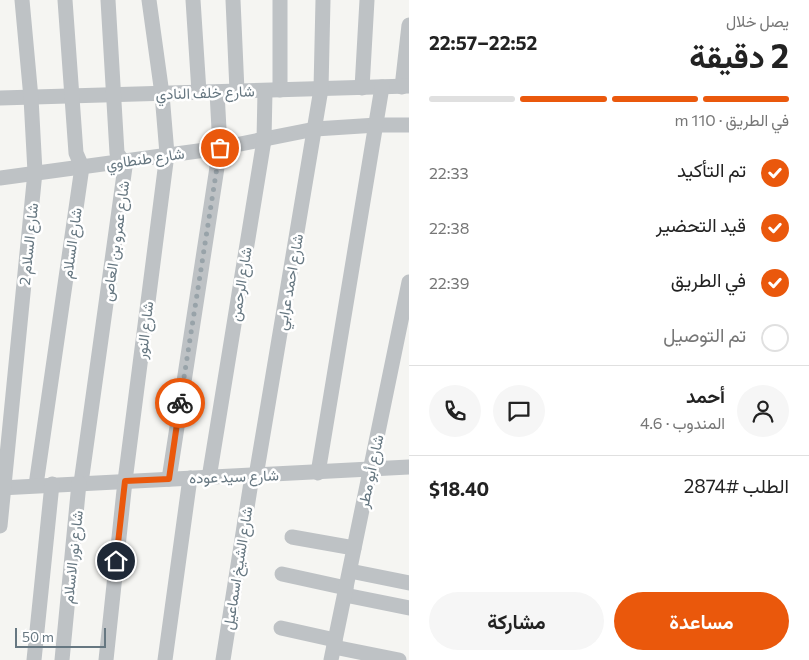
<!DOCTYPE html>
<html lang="ar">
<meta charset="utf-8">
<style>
:root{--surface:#fff;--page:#f6f6f6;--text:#222;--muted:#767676;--line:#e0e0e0;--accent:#ea580c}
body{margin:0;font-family:Commissioner,Vazirmatn,sans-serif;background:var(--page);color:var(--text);direction:rtl;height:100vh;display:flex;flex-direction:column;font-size:19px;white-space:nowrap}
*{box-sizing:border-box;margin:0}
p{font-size:16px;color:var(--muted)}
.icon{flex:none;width:28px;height:28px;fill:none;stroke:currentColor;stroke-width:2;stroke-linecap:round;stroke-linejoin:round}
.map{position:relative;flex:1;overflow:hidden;direction:ltr}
.drawer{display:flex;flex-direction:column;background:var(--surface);width:400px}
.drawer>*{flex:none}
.scale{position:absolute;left:15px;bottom:12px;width:91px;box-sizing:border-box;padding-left:5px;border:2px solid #667781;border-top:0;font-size:14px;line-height:18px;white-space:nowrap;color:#667781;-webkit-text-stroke:4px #fff;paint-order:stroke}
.pin{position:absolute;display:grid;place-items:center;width:42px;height:42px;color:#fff;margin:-21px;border:2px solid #fff;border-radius:50%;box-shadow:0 1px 5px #0007}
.courier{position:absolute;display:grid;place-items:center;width:50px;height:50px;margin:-25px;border:4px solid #ea580c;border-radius:50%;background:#fff;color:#222;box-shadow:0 1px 6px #0007}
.headline em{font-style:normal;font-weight:700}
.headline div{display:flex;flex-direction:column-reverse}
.headline{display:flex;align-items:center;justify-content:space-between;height:85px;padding:0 20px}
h1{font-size:32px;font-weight:700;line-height:38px}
.bar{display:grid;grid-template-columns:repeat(4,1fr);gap:8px 5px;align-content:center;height:60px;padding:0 20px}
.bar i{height:6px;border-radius:4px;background:var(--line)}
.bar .current{background:var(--accent)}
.bar p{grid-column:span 4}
.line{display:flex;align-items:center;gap:12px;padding:0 20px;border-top:1px solid var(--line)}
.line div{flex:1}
.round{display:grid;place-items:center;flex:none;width:52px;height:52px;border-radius:26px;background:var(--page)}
ol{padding:0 20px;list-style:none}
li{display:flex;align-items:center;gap:15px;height:55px}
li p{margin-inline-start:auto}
li .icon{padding:5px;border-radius:50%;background:var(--accent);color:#fff;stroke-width:4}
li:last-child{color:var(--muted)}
li i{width:28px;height:28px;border:2px solid var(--line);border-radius:50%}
.cta{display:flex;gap:10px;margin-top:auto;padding:10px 20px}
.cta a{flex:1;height:58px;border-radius:30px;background:var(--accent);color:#fff;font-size:20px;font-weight:700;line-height:58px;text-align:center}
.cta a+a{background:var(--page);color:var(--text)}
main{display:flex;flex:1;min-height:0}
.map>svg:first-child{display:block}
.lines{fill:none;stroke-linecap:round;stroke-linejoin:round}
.minor{stroke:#bec2c5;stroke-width:15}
.done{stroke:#98a3a9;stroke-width:5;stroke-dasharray:0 9}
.route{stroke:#ea580c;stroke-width:6}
.labels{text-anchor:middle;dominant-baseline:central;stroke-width:5;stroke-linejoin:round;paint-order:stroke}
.street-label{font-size:15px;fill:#667781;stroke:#fff}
</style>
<main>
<section class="drawer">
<div class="headline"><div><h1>2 دقيقة</h1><p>يصل خلال</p></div><em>22:52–22:57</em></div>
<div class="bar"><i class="current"></i><i class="current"></i><i class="current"></i><i></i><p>في الطريق · 110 m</p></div>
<ol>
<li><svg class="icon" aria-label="check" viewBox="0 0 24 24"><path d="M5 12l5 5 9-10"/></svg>تم التأكيد<p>22:33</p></li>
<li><svg class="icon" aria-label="check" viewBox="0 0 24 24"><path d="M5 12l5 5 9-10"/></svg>قيد التحضير<p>22:38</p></li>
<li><svg class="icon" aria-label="check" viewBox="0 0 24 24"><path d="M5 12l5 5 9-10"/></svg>في الطريق<p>22:39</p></li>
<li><i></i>تم التوصيل</li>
</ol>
<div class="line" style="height:90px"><a class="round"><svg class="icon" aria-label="person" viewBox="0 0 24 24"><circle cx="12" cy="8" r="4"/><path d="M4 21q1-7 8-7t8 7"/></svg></a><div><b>أحمد</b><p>المندوب · 4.6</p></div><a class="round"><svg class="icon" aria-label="chat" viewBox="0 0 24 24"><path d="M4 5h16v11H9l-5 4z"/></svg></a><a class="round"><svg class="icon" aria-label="phone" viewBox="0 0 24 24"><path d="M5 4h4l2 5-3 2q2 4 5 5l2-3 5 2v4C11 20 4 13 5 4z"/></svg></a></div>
<div class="line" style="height:65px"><div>الطلب #2874</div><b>$18.40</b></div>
<div class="cta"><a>مساعدة</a><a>مشاركة</a></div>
</section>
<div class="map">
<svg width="409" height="660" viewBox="0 0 409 660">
<rect width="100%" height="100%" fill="#f5f5f2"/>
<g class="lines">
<g class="minor">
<path d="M 193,0 L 199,92"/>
<path d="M 233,0 L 237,91"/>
<path d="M 280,0 L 280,90"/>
<path d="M 402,87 L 409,25"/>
<path d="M 362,88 L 367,0"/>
<path d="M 0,98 L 409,86"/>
<path d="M 0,178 L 220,148 L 315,129 L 377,125 L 409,125"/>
<path d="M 318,473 L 382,87"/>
<path d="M 256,476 L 321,89 L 323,0"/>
<path d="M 209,478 L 264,140 L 265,91"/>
<path d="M 169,479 L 220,148 L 217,92"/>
<path d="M 81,483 L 125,167 L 124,163 L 117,153 L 108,0"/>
<path d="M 36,485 L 82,167 L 76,153 L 65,0"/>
<path d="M 0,488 L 409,467"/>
<path d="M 0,526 L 35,172 L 31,98 L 22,0"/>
<path d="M 292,537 L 354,548"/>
<path d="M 350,571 L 409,583"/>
<path d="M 282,574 L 346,588"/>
<path d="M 345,595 L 409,608"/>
<path d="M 281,628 L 335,640"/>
<path d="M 334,647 L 399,660"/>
<path d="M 34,660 L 52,484"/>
<path d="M 62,660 L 79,483"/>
<path d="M 106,660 L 125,481 L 167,154 L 162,94 L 149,0"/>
<path d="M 165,660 L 190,478"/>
<path d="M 223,660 L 252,476"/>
<path d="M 331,660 L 409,282"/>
</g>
</g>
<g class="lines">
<path class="done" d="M 180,403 L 220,148"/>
<path class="route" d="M 116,561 L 125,481 L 169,479 L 180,403"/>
</g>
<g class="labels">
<g class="street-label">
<text transform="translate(205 92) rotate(-2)">شارع خلف النادي</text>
<text transform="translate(145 158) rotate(-8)">شارع طنطاوي</text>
<text transform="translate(115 241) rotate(-82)">شارع عمرو بن العاص</text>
<text transform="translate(71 243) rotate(-82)">شارع السلام</text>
<text transform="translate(28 244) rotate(-84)">شارع السلام 2</text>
<text transform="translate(289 282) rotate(-80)">شارع احمد عرابي</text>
<text transform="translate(240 284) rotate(-81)">شارع الرحمن</text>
<text transform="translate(144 330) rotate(-83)">شارع النور</text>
<text transform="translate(370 471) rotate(-78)">شارع أبو مطر</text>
<text transform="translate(234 476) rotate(-2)">شارع سيد عوده</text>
<text transform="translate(72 557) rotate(-84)">شارع نور الاسلام</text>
<text transform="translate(237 568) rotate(-81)">شارع الشيخ اسماعيل</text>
</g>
</g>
</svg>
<div class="scale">50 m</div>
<div class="pin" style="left:220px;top:148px;background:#ea580c"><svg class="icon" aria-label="bag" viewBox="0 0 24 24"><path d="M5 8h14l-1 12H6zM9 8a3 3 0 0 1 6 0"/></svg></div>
<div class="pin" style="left:116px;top:561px;background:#1f2937"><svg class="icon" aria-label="home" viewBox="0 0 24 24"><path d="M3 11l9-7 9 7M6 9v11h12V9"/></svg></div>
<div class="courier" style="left:180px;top:403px"><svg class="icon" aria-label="bike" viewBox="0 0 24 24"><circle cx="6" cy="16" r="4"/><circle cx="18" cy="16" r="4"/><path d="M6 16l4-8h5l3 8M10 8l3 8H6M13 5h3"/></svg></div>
</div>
</main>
